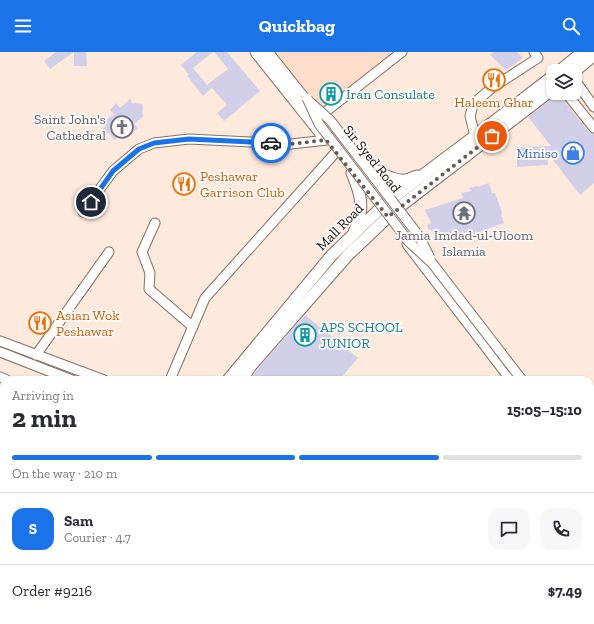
<!DOCTYPE html>
<meta charset="utf-8">
<style>
:root{--surface:#fff;--page:#f7f7f7;--text:#2b2b33;--muted:#7c7c81;--line:#e1e1e2;--accent:#1a73e8}
body{margin:0;font-family:"Zilla Slab",serif;background:var(--page);color:var(--text);height:100vh;display:flex;flex-direction:column;font-size:15px;white-space:nowrap}
*{box-sizing:border-box;margin:0}
p{font-size:13px;color:var(--muted)}
.icon{flex:none;width:22px;height:22px;fill:none;stroke:currentColor;stroke-width:2;stroke-linecap:round;stroke-linejoin:round}
.map{position:relative;flex:1;overflow:hidden}
.panel{position:absolute;left:0px;top:324px;width:594px;height:248px;display:flex;flex-direction:column;background:var(--surface);border-radius:12px 12px 0 0;box-shadow:0 1px 3px #0004}
.panel>*{flex:none}
.buttons{position:absolute;left:546px;top:12px;display:grid;gap:8px}
.buttons a{display:grid;place-items:center;width:36px;height:36px;border-radius:8px;background:var(--surface);box-shadow:0 1px 3px #0004;font-size:20px}
.pin{position:absolute;display:grid;place-items:center;width:34px;height:34px;color:#fff;margin:-17px;border:2px solid #fff;border-radius:50%;box-shadow:0 1px 4px #0007}
.courier{position:absolute;display:grid;place-items:center;width:40px;height:40px;margin:-20px;border:3px solid #1a73e8;border-radius:50%;background:#fff;color:#222;box-shadow:0 1px 5px #0007}
.overview em{font-style:normal;font-weight:700}
.overview div{display:flex;flex-direction:column-reverse}
.overview{display:flex;align-items:center;justify-content:space-between;height:68px;padding:0 12px}
h1{font-size:26px;font-weight:700;line-height:30px}
.bar{display:grid;grid-template-columns:repeat(4,1fr);gap:6px 4px;align-content:center;height:48px;padding:0 12px}
.bar i{height:5px;border-radius:3px;background:var(--line)}
.bar .on{background:var(--accent)}
.bar p{grid-column:span 4}
.line{display:flex;align-items:center;gap:10px;padding:0 12px;border-top:1px solid var(--line)}
.line div{flex:1}
.round{display:grid;place-items:center;flex:none;width:42px;height:42px;border-radius:12px;background:var(--page)}
header{display:flex;justify-content:space-between;align-items:center;height:52px;padding:0 12px;background:var(--accent);color:#fff;font-size:18px;font-weight:700}
.map>svg:first-child{display:block}
.built{fill:#fddcc9}
.green{fill:#afc6b3}
.building{fill:#d2d0e9}
.lines{fill:none;stroke-linecap:round;stroke-linejoin:round}
.minor-casing{stroke:#877063;stroke-width:11}
.major-casing{stroke:#877063;stroke-width:13}
.minor{stroke:#fff;stroke-width:9}
.major{stroke:#fff;stroke-width:11}
.minor-bridge-casing{stroke:#877063;stroke-width:11;stroke-linecap:butt}
.minor-bridge{stroke:#fff;stroke-width:9}
.done{stroke:#675a53;stroke-width:4;stroke-dasharray:0 7.2}
.route{stroke:#1a73e8;stroke-width:5}
.labels{text-anchor:middle;dominant-baseline:central;stroke-width:3.5;stroke-linejoin:round;paint-order:stroke}
.culture-label{font-size:14px;fill:#0d838f;stroke:#fffaf7;text-anchor:start}
.food-label{font-size:14px;fill:#c56008;stroke:#fffaf7;text-anchor:start}
.worship-label{font-size:14px;fill:#5b616d;stroke:#fffaf7;text-anchor:end}
.shop-label{font-size:14px;fill:#366cbe;stroke:#fffaf7;text-anchor:end}
.street-label{font-size:14px;fill:#160d09;stroke:#fffaf7}
</style>
<header><svg class="icon" aria-label="menu" viewBox="0 0 24 24"><path d="M4 6h16M4 12h16M4 18h16"/></svg>Quickbag<svg class="icon" aria-label="search" viewBox="0 0 24 24"><circle cx="10" cy="10" r="6"/><path d="M15 15l6 6"/></svg></header>
<div class="map">
<svg width="594" height="572" viewBox="0 0 594 572">
<rect width="100%" height="100%" fill="#fee9dd"/>
<path class="built" d="M 267,0 L 397,0 L 319,65 Z"/>
<path class="green" d="M 472,568 L 559,568 L 558,572 L 471,572 Z"/>
<g class="building">
<path d="M 56,0 L 86,0 L 87,14 L 74,14 L 74,0 L 50,17 L 44,9 Z"/>
<path d="M 197,0 L 213,0 L 193,16 L 207,33 L 228,17 L 214,0 L 227,0 L 260,39 L 224,69 L 217,61 L 227,53 L 212,36 L 203,44 L 187,24 L 189,23 L 181,13 Z"/>
<path d="M 494,0 L 517,0 L 523,6 L 506,18 L 490,3 Z"/>
<path d="M 336,33 L 340,41 L 327,51 L 320,44 L 322,43 L 321,42 Z"/>
<path d="M 559,41 L 560,41 L 561,45 L 589,80 L 594,82 L 594,131 L 580,143 L 547,100 L 548,113 L 517,115 L 517,95 L 551,94 L 528,65 Z"/>
<path d="M 130,47 L 133,52 L 134,51 L 142,52 L 143,54 L 142,62 L 144,64 L 134,72 L 138,76 L 130,82 L 126,78 L 114,88 L 109,80 L 107,82 L 102,77 L 106,74 L 103,70 L 114,62 L 110,58 L 116,51 L 120,56 Z"/>
<path d="M 489,131 L 492,141 L 495,141 L 502,160 L 501,162 L 504,171 L 471,183 L 471,185 L 466,185 L 463,179 L 436,189 L 431,177 L 429,178 L 427,173 L 431,171 L 425,158 L 463,146 L 461,141 L 471,139 L 469,136 L 477,134 L 478,135 Z"/>
<path d="M 305,263 L 358,306 L 339,328 L 250,328 L 256,319 Z"/>
</g>
<g class="lines">
<g class="minor-casing">
<g id="minor">
<path d="M 575,28 L 594,55"/>
<path d="M 566,41 L 594,76"/>
<path d="M 319,65 L 402,0"/>
<path d="M 475,84 L 470,64 L 473,53 L 480,46 L 493,35 L 538,6 L 534,0"/>
<path d="M 83,160 L 113,119 L 139,97 L 154,91 L 189,87 L 291,92 L 327,88"/>
<path d="M 155,171 L 142,200 L 150,221 L 149,237 L 193,275"/>
<path d="M 0,289 L 104,328"/>
<path d="M 0,300 L 72,328"/>
<path d="M 36,303 L 109,200"/>
<path d="M 0,325 L 7,328"/>
<path d="M 170,328 L 205,246 L 336,100"/>
<path d="M 0,422 L 4,420"/>
<path d="M 323,572 L 324,568"/>
<path d="M 466,572 L 468,568"/>
</g>
</g>
<g class="major-casing">
<g id="major">
<path d="M 256,0 L 323,84"/>
<path d="M 267,0 L 425,199"/>
<path d="M 559,19 L 583,0"/>
<path d="M 575,19 L 594,3"/>
<path d="M 361,110 C 371,116 392,130 405,128 C 408,128 413,125 417,124"/>
<path d="M 352,121 C 357,134 363,147 360,162 C 359,168 356,175 354,181"/>
<path d="M 408,192 L 512,328"/>
<path d="M 228,328 L 331,204 L 387,150 L 475,84 L 553,24"/>
<path d="M 242,328 L 250,315 L 348,203 L 388,165 L 394,159 L 553,37"/>
<path d="M 590,366 L 594,363"/>
<path d="M 590,386 L 594,383"/>
<path d="M 590,409 L 594,414"/>
<path d="M 590,430 L 594,434"/>
<path d="M 128,572 L 129,568"/>
<path d="M 138,572 L 139,568"/>
<path d="M 435,572 L 436,568"/>
<path d="M 445,572 L 446,568"/>
</g>
</g>
<use href="#minor" class="minor"/>
<use href="#major" class="major"/>
<g class="minor-bridge-casing">
<g id="minor-bridge">
<path d="M 307,46 L 319,72 L 409,190 L 432,211 L 522,328"/>
<path d="M 310,50 L 330,68 L 419,184 L 430,206"/>
</g>
</g>
<use href="#minor-bridge" class="minor-bridge"/>
</g>
<g class="lines">
<path class="done" d="M 271,91 L 291,92 L 326,88 L 388,165 L 492,84"/>
<path class="route" d="M 91,150 L 113,119 L 139,97 L 154,91 L 189,87 L 271,91"/>
</g>
<defs>
<g id="restaurant-ring" transform="scale(1.15)"><circle r="9.5" fill="#fffaf7" stroke="#e8710a" stroke-width="1.5"/><path d="M-5-6h1v4h1v-4h1v4h1v-4h1v5L-1.5 .5V6h-2V.5L-5-1ZM5-6V6H3V1.5H1.5Q1.5-4 5-6Z" fill="#e8710a"/></g>
<g id="building-ring" transform="scale(1.15)"><circle r="9.5" fill="#fffaf7" stroke="#0f9aa8" stroke-width="1.5"/><path d="M-4-6H4V6H1V3H-1V6H-4ZM-2.5-4.3h1.7v1.8h-1.7ZM.8-4.3h1.7v1.8H.8ZM-2.5-1h1.7V.8h-1.7ZM.8-1h1.7V.8H.8Z" fill="#0f9aa8"/></g>
<g id="church-ring" transform="scale(1.15)"><circle r="9.5" fill="#fffaf7" stroke="#6b7280" stroke-width="1.5"/><path d="M-1.2-6h2.4v3.5h3.3v2.4h-3.3V6h-2.4V-.1h-3.3v-2.4h3.3Z" fill="#6b7280"/></g>
<g id="shop-ring" transform="scale(1.15)"><circle r="9.5" fill="#fffaf7" stroke="#3f7fe0" stroke-width="1.5"/><path d="M-5-2.5h2.3a2.7 3.5 0 0 1 5.4 0H5L5.5 6h-11ZM-1.5-2.5h3a1.5 2.3 0 0 0-3 0Z" fill="#3f7fe0"/></g>
<g id="temple-ring" transform="scale(1.15)"><circle r="9.5" fill="#fffaf7" stroke="#6b7280" stroke-width="1.5"/><path d="M0-6L5-2H3V0L6.5 2.5H4V6H1.5V3h-3V6H-4V2.5H-6.5L-3 0V-2H-5Z" fill="#6b7280"/></g>
</defs>
<g fill-rule="evenodd">
<use href="#restaurant-ring" x="494" y="28"/>
<use href="#building-ring" x="331" y="42"/>
<use href="#church-ring" x="122" y="75"/>
<use href="#shop-ring" x="573" y="101"/>
<use href="#restaurant-ring" x="184" y="132"/>
<use href="#temple-ring" x="464" y="161"/>
<use href="#restaurant-ring" x="40" y="271"/>
<use href="#building-ring" x="305" y="283"/>
</g>
<g class="labels">
<g class="culture-label">
<text x="346" y="42">Iran Consulate</text>
<text x="320" y="275">APS SCHOOL<tspan x="320" dy="16">JUNIOR</tspan></text>
</g>
<g class="food-label">
<text x="494" y="50" text-anchor="middle">Haleem Ghar</text>
<text x="200" y="124">Peshawar<tspan x="200" dy="16">Garrison Club</tspan></text>
<text x="56" y="263">Asian Wok<tspan x="56" dy="16">Peshawar</tspan></text>
</g>
<g class="worship-label">
<text x="106" y="67">Saint John's<tspan x="106" dy="16">Cathedral</tspan></text>
<text x="464" y="183" text-anchor="middle">Jamia Imdad-ul-Uloom<tspan x="464" dy="16">Islamia</tspan></text>
</g>
<g class="shop-label">
<text x="558" y="101">Miniso</text>
</g>
<g class="street-label">
<text transform="translate(372 107) rotate(51)">Sir Syed Road</text>
<text transform="translate(340 175) rotate(-45)">Mall Road</text>
</g>
</g>
</svg>
<div class="buttons">
<a><svg class="icon" aria-label="layers" viewBox="0 0 24 24"><path d="M12 4l9 5-9 5-9-5zM3 14l9 5 9-5"/></svg></a>
</div>
<div class="pin" style="left:492px;top:84px;background:#ea580c"><svg class="icon" aria-label="bag" viewBox="0 0 24 24"><path d="M5 8h14l-1 12H6zM9 8a3 3 0 0 1 6 0"/></svg></div>
<div class="pin" style="left:91px;top:150px;background:#1f2937"><svg class="icon" aria-label="home" viewBox="0 0 24 24"><path d="M3 11l9-7 9 7M6 9v11h12V9"/></svg></div>
<div class="courier" style="left:271px;top:91px"><svg class="icon" aria-label="car" viewBox="0 0 24 24"><path d="M5 17H2v-5l4-1 3-4h7l3 4 3 1v5h-3M9 17h6M6 11h13"/><circle cx="7" cy="17" r="2"/><circle cx="17" cy="17" r="2"/></svg></div>
<section class="panel">
<div class="overview"><div><h1>2 min</h1><p>Arriving in</p></div><em>15:05–15:10</em></div>
<div class="bar"><i class="on"></i><i class="on"></i><i class="on"></i><i></i><p>On the way · 210 m</p></div>
<div class="line" style="height:72px"><b class="round" style="background:var(--accent);color:#fff">S</b><div><b>Sam</b><p>Courier · 4.7</p></div><a class="round"><svg class="icon" aria-label="chat" viewBox="0 0 24 24"><path d="M4 5h16v11H9l-5 4z"/></svg></a><a class="round"><svg class="icon" aria-label="phone" viewBox="0 0 24 24"><path d="M5 4h4l2 5-3 2q2 4 5 5l2-3 5 2v4C11 20 4 13 5 4z"/></svg></a></div>
<div class="line" style="height:52px"><div>Order #9216</div><b>$7.49</b></div>
</section>
</div>
